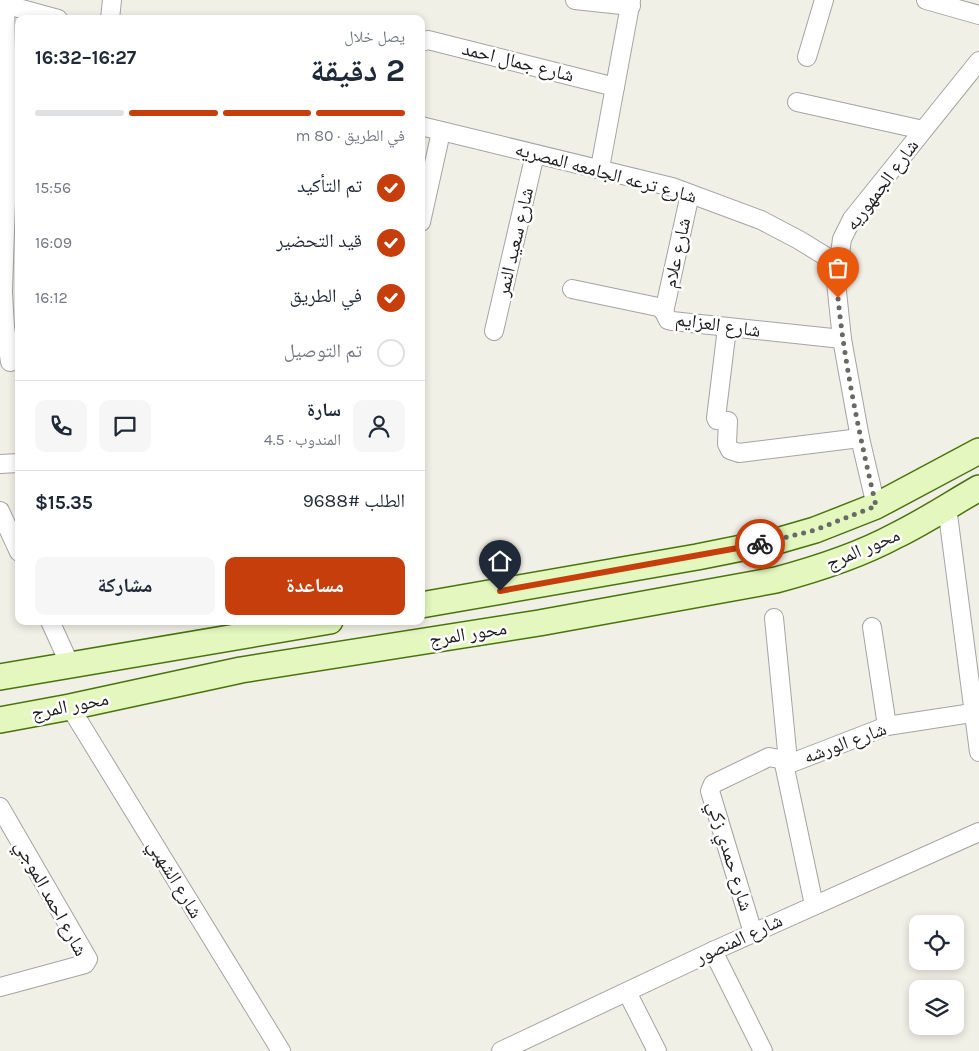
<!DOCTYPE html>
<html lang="ar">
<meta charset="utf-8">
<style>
:root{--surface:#fff;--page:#f6f6f7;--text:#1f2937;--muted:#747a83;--line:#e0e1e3;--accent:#c63e0b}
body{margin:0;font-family:Karla,"Noto Naskh Arabic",sans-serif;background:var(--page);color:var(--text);direction:rtl;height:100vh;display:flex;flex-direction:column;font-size:19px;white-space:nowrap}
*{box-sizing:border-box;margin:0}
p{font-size:16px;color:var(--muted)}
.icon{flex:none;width:28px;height:28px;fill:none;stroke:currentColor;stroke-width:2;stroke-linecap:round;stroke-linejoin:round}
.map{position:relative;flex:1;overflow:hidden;direction:ltr}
.drawer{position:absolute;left:15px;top:15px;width:410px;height:610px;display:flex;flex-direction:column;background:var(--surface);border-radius:10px;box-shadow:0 2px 8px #0003;direction:rtl}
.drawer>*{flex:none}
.tools{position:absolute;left:909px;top:915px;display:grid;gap:10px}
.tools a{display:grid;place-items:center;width:55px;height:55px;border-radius:10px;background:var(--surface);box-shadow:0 2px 8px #0003;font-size:25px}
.pin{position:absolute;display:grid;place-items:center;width:42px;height:42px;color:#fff;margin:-51px -21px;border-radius:50% 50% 50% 0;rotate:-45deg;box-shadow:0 0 5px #0007}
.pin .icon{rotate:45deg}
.courier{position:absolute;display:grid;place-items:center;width:50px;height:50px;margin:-25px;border:4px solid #c63e0b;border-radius:50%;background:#fff;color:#222;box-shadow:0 1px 6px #0007}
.headline em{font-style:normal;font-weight:700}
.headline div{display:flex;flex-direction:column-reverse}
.headline{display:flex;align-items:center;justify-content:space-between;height:85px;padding:0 20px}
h1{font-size:32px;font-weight:700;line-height:38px}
.bar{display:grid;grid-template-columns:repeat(4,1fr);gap:8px 5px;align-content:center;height:60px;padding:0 20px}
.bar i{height:6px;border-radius:4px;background:var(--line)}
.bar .selected{background:var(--accent)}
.bar p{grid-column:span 4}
.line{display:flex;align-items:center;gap:12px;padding:0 20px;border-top:1px solid var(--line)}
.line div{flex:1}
.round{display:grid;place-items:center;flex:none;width:52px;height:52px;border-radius:10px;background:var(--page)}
ol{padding:0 20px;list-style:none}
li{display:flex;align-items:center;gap:15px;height:55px}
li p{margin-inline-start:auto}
li .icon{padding:5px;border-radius:50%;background:var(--accent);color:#fff;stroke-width:4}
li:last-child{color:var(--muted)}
li i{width:28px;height:28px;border:2px solid var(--line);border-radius:50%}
.button{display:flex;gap:10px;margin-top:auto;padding:10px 20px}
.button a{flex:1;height:58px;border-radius:10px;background:var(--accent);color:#fff;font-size:20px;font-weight:700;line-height:58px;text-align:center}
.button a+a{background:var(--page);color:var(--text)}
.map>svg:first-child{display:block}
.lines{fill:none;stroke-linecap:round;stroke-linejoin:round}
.minor-casing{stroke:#a4a4a4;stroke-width:20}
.secondary-casing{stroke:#4b730b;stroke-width:28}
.minor{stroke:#fff;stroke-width:18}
.secondary{stroke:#e4f7bf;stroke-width:25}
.done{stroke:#696966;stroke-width:5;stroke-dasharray:0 9}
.route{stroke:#c63e0b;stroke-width:6}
.labels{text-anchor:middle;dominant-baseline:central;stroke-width:5;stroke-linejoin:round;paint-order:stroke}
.street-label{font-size:19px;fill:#202020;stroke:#fff}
</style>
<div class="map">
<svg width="979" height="1051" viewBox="0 0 979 1051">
<rect width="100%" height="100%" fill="#f0f0e7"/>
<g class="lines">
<g class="minor-casing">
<g id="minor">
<path d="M 575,0 L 631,6"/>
<path d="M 926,0 L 979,15"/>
<path d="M 0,3 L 58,19"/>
<path d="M 5,4 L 8,140 L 3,292 L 5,327 L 10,362"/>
<path d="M 110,19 L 112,0"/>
<path d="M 421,42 L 428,40 L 615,87"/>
<path d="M 807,57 L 824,0"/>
<path d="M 797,102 L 923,130"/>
<path d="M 421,126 L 672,187 L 761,220 L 799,240 L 838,264"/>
<path d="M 600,168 L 631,0"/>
<path d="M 421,222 L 441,132"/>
<path d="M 572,289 L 658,307 L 663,310 L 668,320 L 672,321 L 842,339"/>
<path d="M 664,312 L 690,194"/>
<path d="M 727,328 L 716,418 L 717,420 L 728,421 L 727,444 L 730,450 L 739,453 L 860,438"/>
<path d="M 494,331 L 535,154"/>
<path d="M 0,464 L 19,463"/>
<path d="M 876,506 L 860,438 L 842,339 L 836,282 L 842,239 L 852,219 L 979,61"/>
<path d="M 947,507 L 979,752"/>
<path d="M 0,511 L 19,552"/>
<path d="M 774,618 L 788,761"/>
<path d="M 50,621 L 70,665"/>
<path d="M 872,627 L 887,726"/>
<path d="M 70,707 L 281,1051"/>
<path d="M 783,759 L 814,905"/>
<path d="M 0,807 L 88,959 L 85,964 L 0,987"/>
<path d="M 753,933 L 710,791 L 713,784 L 769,757 L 794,762 L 887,726 L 979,712"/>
<path d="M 713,951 L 763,1051"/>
<path d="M 627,992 L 657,1051"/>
<path d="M 501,1051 L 713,951 L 979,832"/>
</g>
</g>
<g class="secondary-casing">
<g id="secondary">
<path d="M 421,605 L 697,557 L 777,541 L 815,530 L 876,506 L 979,451"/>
<path d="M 0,677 L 330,621"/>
<path d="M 0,720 L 70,707 L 241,670 L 539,623 L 776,580 C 817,569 858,556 895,536 C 924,522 951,504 979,488"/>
</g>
</g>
<use href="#minor" class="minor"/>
<use href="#secondary" class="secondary"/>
</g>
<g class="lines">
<path class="done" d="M 760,544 L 815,530 L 876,506 C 860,437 845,368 838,298"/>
<path class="route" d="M 500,591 L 760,544"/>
</g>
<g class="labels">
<g class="street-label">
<text transform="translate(518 62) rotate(14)">شارع جمال احمد</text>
<text transform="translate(606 173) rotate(15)">شارع ترعه الجامعه المصريه</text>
<text transform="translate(882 185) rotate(-53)">شارع الجمهوريه</text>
<text transform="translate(515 242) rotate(-77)">شارع سعيد النمر</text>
<text transform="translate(677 253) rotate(-78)">شارع علام</text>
<text transform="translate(718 325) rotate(8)">شارع العزايم</text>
<text transform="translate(863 549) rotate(-23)">محور المرج</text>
<text transform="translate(468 634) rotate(-9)">محور المرج</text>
<text transform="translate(70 706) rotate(-11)">محور المرج</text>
<text transform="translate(845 743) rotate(-20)">شارع الورشه</text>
<text transform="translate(730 856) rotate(73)">شارع حمدي زكي</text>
<text transform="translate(175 879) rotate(59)">شارع الشهبي</text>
<text transform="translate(51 898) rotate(61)">شارع احمد الموجي</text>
<text transform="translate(739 939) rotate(-25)">شارع المنصور</text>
</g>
</g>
</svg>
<div class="tools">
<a><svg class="icon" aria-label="locate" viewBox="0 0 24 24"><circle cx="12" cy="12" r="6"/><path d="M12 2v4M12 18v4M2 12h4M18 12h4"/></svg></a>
<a><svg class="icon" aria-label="layers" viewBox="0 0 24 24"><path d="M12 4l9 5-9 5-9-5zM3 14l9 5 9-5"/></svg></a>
</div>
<div class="pin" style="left:838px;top:298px;background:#ea580c"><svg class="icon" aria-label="bag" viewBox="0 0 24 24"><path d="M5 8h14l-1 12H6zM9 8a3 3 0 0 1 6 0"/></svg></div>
<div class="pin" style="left:500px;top:591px;background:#1f2937"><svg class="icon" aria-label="home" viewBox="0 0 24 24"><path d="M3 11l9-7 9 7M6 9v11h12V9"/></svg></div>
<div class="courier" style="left:760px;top:544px"><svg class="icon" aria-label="bike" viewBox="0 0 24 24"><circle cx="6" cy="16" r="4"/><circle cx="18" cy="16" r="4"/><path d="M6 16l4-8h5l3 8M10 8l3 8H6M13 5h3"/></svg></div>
<section class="drawer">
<div class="headline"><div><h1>2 دقيقة</h1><p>يصل خلال</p></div><em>16:27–16:32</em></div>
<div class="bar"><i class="selected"></i><i class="selected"></i><i class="selected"></i><i></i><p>في الطريق · 80 m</p></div>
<ol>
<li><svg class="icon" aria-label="check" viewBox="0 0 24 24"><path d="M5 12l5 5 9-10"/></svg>تم التأكيد<p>15:56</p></li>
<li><svg class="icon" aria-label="check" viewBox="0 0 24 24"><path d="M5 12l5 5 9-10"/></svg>قيد التحضير<p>16:09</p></li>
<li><svg class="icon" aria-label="check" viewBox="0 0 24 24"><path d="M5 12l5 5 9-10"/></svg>في الطريق<p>16:12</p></li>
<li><i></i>تم التوصيل</li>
</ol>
<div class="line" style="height:90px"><a class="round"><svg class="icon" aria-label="person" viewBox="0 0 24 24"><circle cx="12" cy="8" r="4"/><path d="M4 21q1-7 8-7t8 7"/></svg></a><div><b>سارة</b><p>المندوب · 4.5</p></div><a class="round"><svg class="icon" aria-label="chat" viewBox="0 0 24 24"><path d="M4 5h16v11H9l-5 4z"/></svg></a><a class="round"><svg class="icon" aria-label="phone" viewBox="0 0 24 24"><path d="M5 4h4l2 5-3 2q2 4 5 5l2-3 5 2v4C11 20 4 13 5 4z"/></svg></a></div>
<div class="line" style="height:65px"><div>الطلب #9688</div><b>$15.35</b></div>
<div class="button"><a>مساعدة</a><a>مشاركة</a></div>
</section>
</div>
